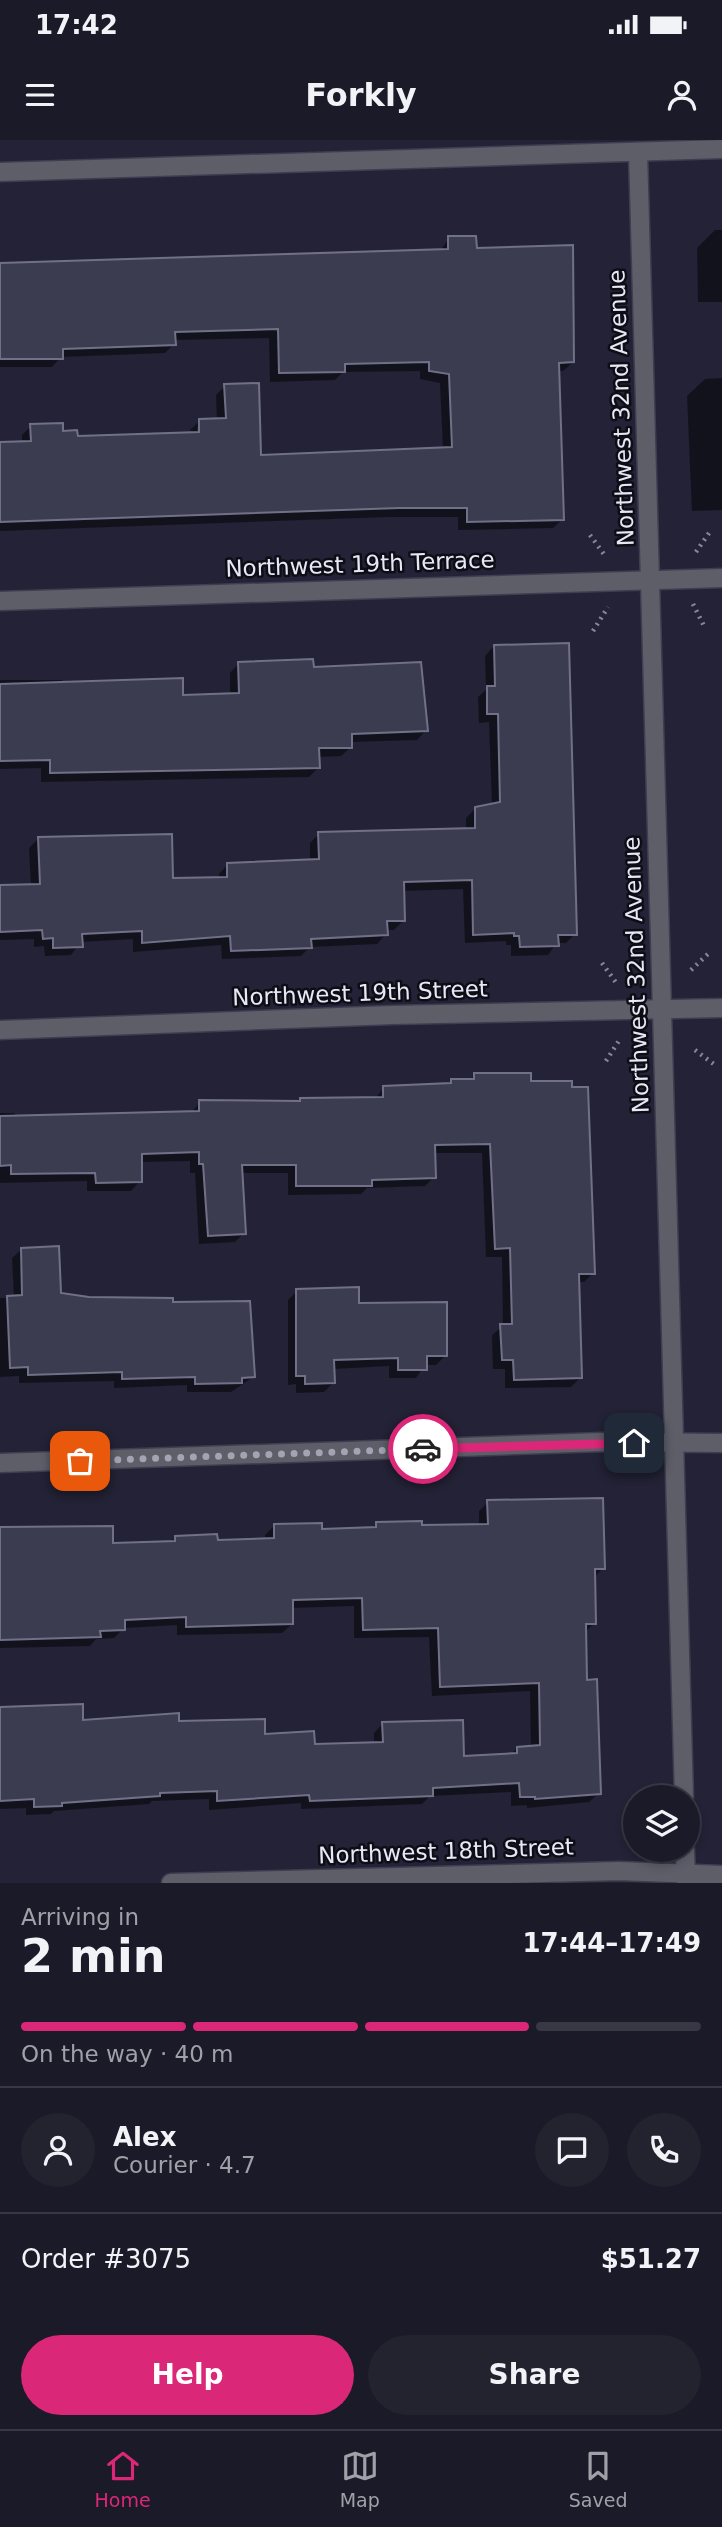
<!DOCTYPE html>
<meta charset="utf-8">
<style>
:root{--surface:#1a1a28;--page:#232330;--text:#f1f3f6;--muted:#9fa1a8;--line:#383845;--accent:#db2777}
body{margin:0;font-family:"DejaVu Sans",sans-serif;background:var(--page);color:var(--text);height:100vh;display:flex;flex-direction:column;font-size:26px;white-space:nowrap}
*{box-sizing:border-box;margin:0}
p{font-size:23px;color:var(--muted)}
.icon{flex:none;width:38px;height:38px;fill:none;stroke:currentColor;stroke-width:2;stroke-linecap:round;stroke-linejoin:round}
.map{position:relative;height:1743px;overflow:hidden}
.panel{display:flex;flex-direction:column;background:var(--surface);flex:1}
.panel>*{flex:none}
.controls{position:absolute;left:623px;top:1645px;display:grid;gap:14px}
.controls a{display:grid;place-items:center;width:77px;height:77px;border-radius:50%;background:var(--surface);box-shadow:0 4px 10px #0003,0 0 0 2px var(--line);font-size:35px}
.pin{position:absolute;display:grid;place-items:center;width:60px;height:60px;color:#fff;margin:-30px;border-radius:14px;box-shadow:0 4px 10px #0006}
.courier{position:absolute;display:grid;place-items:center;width:70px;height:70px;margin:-35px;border:5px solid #db2777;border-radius:50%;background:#fff;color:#222;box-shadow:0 2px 9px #0007}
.head em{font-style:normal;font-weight:700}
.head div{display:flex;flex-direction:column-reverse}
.head{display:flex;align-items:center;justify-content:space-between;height:119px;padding:0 21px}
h1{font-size:46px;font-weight:700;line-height:52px}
.bar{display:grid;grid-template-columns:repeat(4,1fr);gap:10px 7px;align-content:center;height:84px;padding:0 21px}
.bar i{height:9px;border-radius:5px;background:var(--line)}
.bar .selected{background:var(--accent)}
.bar p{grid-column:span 4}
.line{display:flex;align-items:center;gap:18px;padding:0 21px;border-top:2px solid var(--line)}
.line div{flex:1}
.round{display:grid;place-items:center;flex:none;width:74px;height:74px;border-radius:37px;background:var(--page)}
.primary-button{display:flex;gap:14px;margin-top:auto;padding:14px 21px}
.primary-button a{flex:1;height:80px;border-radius:42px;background:var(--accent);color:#fff;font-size:28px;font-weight:700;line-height:80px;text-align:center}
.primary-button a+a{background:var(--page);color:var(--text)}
.status{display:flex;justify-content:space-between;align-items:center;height:49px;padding:0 35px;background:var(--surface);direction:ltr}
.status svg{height:19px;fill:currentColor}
header{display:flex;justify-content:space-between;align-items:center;height:91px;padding:0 21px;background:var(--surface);font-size:32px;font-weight:700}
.tabs{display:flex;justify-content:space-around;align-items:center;height:98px;border-top:2px solid var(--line);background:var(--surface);font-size:19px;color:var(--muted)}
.tabs a{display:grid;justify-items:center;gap:4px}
.tabs .selected{color:var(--accent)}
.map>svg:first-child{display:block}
.shadow{fill:#0007;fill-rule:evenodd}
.building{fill:#3c3c51;stroke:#707088;stroke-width:2}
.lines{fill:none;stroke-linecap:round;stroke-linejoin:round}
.street-casing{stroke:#3e3e51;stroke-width:21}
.path{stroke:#889;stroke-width:4.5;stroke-dasharray:2 5;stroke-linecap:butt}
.street{stroke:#5e5e69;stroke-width:18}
.done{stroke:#a2a3b3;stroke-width:7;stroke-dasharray:0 12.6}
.route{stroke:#db2777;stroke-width:9}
.labels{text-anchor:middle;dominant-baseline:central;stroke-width:5;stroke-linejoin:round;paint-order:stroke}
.street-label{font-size:23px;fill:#e7e8f6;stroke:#0d0d16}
</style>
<div class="status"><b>17:42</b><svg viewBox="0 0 49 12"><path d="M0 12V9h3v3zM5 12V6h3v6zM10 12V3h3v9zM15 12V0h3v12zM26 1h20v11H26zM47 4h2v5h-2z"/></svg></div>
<header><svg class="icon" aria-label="menu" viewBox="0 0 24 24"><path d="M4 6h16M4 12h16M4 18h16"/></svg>Forkly<svg class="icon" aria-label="person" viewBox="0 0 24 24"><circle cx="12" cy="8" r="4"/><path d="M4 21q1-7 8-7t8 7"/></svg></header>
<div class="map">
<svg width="722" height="1743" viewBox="0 0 722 1743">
<rect width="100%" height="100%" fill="#232236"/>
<g class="shadow">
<path d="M 715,90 L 722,90 L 722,186 L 722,162 L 698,162 L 697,108 Z"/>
<path d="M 449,98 L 475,110 L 573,222 L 563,231 L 557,231 L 563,379 L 553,388 L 458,390 L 458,377 L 389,377 L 0,391 L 0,304 L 22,303 L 22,295 L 31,286 L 76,298 L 191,294 L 190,290 L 200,281 L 217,280 L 216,255 L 225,246 L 259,316 L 443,309 L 440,243 L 420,239 L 420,231 L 343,232 L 335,240 L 270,242 L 269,198 L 174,200 L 174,204 L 165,213 L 61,217 L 52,227 L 0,227 L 0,124 L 440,111 ZM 197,287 L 201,287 L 198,301 Z"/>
<path d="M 722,238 L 722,370 L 692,371 L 687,256 L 705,239 Z"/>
<path d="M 494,506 L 575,794 L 566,803 L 557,803 L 548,815 L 511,816 L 511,805 L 506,805 L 506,801 L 465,803 L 463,749 L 402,751 L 403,781 L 394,790 L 386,790 L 386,794 L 377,804 L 310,807 L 301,816 L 222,819 L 221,805 L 133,812 L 133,799 L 81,802 L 71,815 L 45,816 L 44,806 L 34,807 L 34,799 L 0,800 L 0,747 L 31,746 L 29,708 L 38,699 L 171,740 L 219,739 L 219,734 L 228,724 L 310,721 L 310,703 L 319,694 L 466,690 L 466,678 L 476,668 L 492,665 L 489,582 L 479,583 L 478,557 L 486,550 L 485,516 Z"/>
<path d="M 239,523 L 312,528 L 426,590 L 417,600 L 350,602 L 351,607 L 341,616 L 318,617 L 318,628 L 309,637 L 41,642 L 41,628 L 0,629 L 0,540 L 62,540 L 62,544 L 181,557 L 230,555 L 230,533 Z"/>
<path d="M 475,935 L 529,943 L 593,1133 L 584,1142 L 577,1142 L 580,1238 L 571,1247 L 505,1248 L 505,1229 L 493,1229 L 492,1195 L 503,1186 L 502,1117 L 486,1117 L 482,1013 L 434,1013 L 434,1037 L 425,1046 L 367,1048 L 361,1054 L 288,1055 L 288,1033 L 241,1033 L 244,1093 L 235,1102 L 199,1104 L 195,1033 L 190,1033 L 190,1021 L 140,1022 L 140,1041 L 131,1051 L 87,1051 L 87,1041 L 0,1043 L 0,973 L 15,973 L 15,977 L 191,973 L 200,962 L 298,962 L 375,959 L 384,947 L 448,945 L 452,941 L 469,940 Z"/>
<path d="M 22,1109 L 59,1155 L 172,1164 L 253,1237 L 231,1252 L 187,1252 L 187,1245 L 114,1248 L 114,1241 L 19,1243 L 19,1236 L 0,1237 L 0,1158 L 14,1158 L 12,1118 Z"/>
<path d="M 297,1151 L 357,1165 L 445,1216 L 436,1225 L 425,1225 L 416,1238 L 389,1238 L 389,1226 L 333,1229 L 333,1243 L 324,1252 L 296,1253 L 296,1244 L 288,1245 L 288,1160 Z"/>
<path d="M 488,1362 L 603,1428 L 594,1438 L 595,1483 L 585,1492 L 586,1542 L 599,1653 L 589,1662 L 527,1668 L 527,1665 L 511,1666 L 511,1652 L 430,1656 L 422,1664 L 301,1669 L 301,1663 L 209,1670 L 209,1659 L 152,1661 L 149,1664 L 54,1671 L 51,1674 L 26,1675 L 26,1668 L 0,1669 L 0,1569 L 81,1582 L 178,1582 L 313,1606 L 374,1604 L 374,1593 L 383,1583 L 462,1617 L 511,1615 L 517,1608 L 531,1608 L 530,1551 L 432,1556 L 429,1497 L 354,1498 L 354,1466 L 291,1468 L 292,1484 L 282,1493 L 177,1495 L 177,1485 L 124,1488 L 114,1498 L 96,1499 L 90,1506 L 0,1508 L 0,1389 L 112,1405 L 170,1403 L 175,1397 L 216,1402 L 265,1400 L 265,1395 L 274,1386 L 321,1390 L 372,1388 L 377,1383 L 420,1387 L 479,1386 L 479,1371 Z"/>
</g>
<g class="building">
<path d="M 448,96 L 476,96 L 477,108 L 573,105 L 574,222 L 559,223 L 564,380 L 467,382 L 467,368 L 399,368 L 0,382 L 0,302 L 31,301 L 30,284 L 63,283 L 63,291 L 77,290 L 78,296 L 199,292 L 199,279 L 226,278 L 224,244 L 259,243 L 261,315 L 452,307 L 449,234 L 429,231 L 429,222 L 345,224 L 345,232 L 279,233 L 278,189 L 175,192 L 176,205 L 63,209 L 63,219 L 0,219 L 0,123 L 448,109 Z"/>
<path d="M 569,503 L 577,795 L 558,795 L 559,806 L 520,807 L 519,796 L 514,796 L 514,793 L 473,795 L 472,740 L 404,742 L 405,781 L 387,781 L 388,795 L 311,799 L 312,808 L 231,811 L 230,796 L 142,803 L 142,791 L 82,794 L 83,807 L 53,808 L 53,798 L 43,799 L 42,790 L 0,792 L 0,745 L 40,744 L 38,697 L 172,694 L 173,738 L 227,737 L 227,723 L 319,719 L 318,692 L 475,688 L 475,667 L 500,662 L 498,574 L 487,574 L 487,546 L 495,546 L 494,505 Z"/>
<path d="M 313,519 L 314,527 L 421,522 L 428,591 L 352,594 L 352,608 L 319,608 L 320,628 L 50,633 L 50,620 L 0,621 L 0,544 L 183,538 L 183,555 L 239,553 L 238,522 Z"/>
<path d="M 474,933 L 531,933 L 531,941 L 572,941 L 572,947 L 588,947 L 595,1134 L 579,1134 L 582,1238 L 514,1240 L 513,1220 L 502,1220 L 500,1184 L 512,1184 L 510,1108 L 495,1109 L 490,1004 L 435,1005 L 436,1038 L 372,1040 L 372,1046 L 296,1046 L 296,1025 L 242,1025 L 246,1094 L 208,1096 L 203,1024 L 199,1024 L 199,1012 L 142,1014 L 142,1042 L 96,1043 L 95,1033 L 11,1034 L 11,1025 L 0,1026 L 0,976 L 199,971 L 199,960 L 300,961 L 300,958 L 383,957 L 383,946 L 451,943 L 451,939 L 474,939 Z"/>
<path d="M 59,1106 L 61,1153 L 89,1157 L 173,1158 L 173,1162 L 250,1161 L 255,1237 L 242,1238 L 242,1243 L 195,1244 L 195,1237 L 122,1239 L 122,1232 L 28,1235 L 28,1227 L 10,1228 L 7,1156 L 22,1155 L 21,1108 Z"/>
<path d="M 359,1147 L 359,1163 L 447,1162 L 447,1216 L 427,1216 L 427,1230 L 398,1230 L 398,1218 L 334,1220 L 335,1243 L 305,1244 L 305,1236 L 296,1236 L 296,1149 Z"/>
<path d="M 603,1358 L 605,1429 L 595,1429 L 596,1484 L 586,1484 L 587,1540 L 597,1539 L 601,1654 L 535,1659 L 535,1657 L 520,1657 L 519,1643 L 433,1648 L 433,1656 L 310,1661 L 309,1655 L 217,1661 L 217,1651 L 160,1653 L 160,1656 L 62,1663 L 62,1666 L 34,1667 L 34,1659 L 0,1661 L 0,1567 L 83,1564 L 83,1580 L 179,1573 L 179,1581 L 265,1579 L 265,1594 L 314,1591 L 315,1604 L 383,1602 L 382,1582 L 463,1580 L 464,1616 L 517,1613 L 517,1607 L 540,1605 L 539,1543 L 440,1547 L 438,1488 L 363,1490 L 362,1458 L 293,1460 L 293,1484 L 186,1487 L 186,1477 L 125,1480 L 125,1490 L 100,1491 L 101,1497 L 0,1500 L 0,1387 L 113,1386 L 113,1403 L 175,1401 L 175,1396 L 217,1394 L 218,1400 L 274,1398 L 274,1384 L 322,1383 L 322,1389 L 376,1387 L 376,1382 L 422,1381 L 422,1385 L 488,1384 L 487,1360 Z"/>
</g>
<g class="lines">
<g class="street-casing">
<g id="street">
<path d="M 638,12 L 684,1657"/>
<path d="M 0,32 L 722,9"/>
<path d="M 0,461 L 722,438"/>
<path d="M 0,890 L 392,875 L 722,868"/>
<path d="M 0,1323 L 602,1302 L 722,1303"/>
<path d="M 685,1710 L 686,1743"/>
<path d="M 171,1743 L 619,1731 L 722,1735"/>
</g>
</g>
<g class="path">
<path d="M 590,395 L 606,417"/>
<path d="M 696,412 L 709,393"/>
<path d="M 693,464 L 705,488"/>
<path d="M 593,491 L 608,467"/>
<path d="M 602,823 L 617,844"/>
<path d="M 691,830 L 710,812"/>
<path d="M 695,910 L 715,925"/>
<path d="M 606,921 L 620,899"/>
<path d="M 626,1680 L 635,1697"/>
</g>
<use href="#street" class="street"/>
</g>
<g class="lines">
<path class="done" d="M 80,1321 L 423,1309"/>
<path class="route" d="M 423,1309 L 634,1303"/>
</g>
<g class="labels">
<g class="street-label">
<text transform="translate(621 268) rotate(-92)">Northwest 32nd Avenue</text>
<text transform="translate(360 424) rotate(-2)">Northwest 19th Terrace</text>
<text transform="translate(636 835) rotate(-92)">Northwest 32nd Avenue</text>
<text transform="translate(360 853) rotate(-2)">Northwest 19th Street</text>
<text transform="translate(446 1711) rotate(-2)">Northwest 18th Street</text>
</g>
</g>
</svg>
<div class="controls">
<a><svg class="icon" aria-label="layers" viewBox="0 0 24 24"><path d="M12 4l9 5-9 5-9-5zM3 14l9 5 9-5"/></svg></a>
</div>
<div class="pin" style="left:80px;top:1321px;background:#ea580c"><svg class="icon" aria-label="bag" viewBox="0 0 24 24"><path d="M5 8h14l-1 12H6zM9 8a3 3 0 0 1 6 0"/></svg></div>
<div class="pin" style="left:634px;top:1303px;background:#1f2937"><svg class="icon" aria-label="home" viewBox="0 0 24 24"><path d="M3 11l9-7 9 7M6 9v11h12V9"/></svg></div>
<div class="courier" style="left:423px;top:1309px"><svg class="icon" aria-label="car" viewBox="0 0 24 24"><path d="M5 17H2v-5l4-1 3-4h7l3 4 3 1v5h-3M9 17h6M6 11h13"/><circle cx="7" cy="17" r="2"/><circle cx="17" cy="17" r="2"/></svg></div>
</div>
<section class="panel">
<div class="head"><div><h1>2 min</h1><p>Arriving in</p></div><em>17:44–17:49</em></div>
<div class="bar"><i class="selected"></i><i class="selected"></i><i class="selected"></i><i></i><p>On the way · 40 m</p></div>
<div class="line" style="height:126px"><a class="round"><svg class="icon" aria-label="person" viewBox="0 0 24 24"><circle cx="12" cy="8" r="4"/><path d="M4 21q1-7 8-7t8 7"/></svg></a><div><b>Alex</b><p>Courier · 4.7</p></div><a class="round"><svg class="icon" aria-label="chat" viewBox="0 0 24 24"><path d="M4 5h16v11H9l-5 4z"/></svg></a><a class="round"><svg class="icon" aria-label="phone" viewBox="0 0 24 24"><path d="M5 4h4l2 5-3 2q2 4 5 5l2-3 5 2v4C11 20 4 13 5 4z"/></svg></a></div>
<div class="line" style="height:91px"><div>Order #3075</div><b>$51.27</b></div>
<div class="primary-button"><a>Help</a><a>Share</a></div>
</section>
<nav class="tabs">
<a class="selected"><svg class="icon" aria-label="home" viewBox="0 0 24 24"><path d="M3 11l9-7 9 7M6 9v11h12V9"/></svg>Home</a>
<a><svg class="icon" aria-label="map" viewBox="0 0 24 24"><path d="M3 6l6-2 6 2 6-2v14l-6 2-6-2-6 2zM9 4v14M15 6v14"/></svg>Map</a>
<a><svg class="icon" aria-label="saved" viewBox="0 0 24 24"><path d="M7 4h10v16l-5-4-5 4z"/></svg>Saved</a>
</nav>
